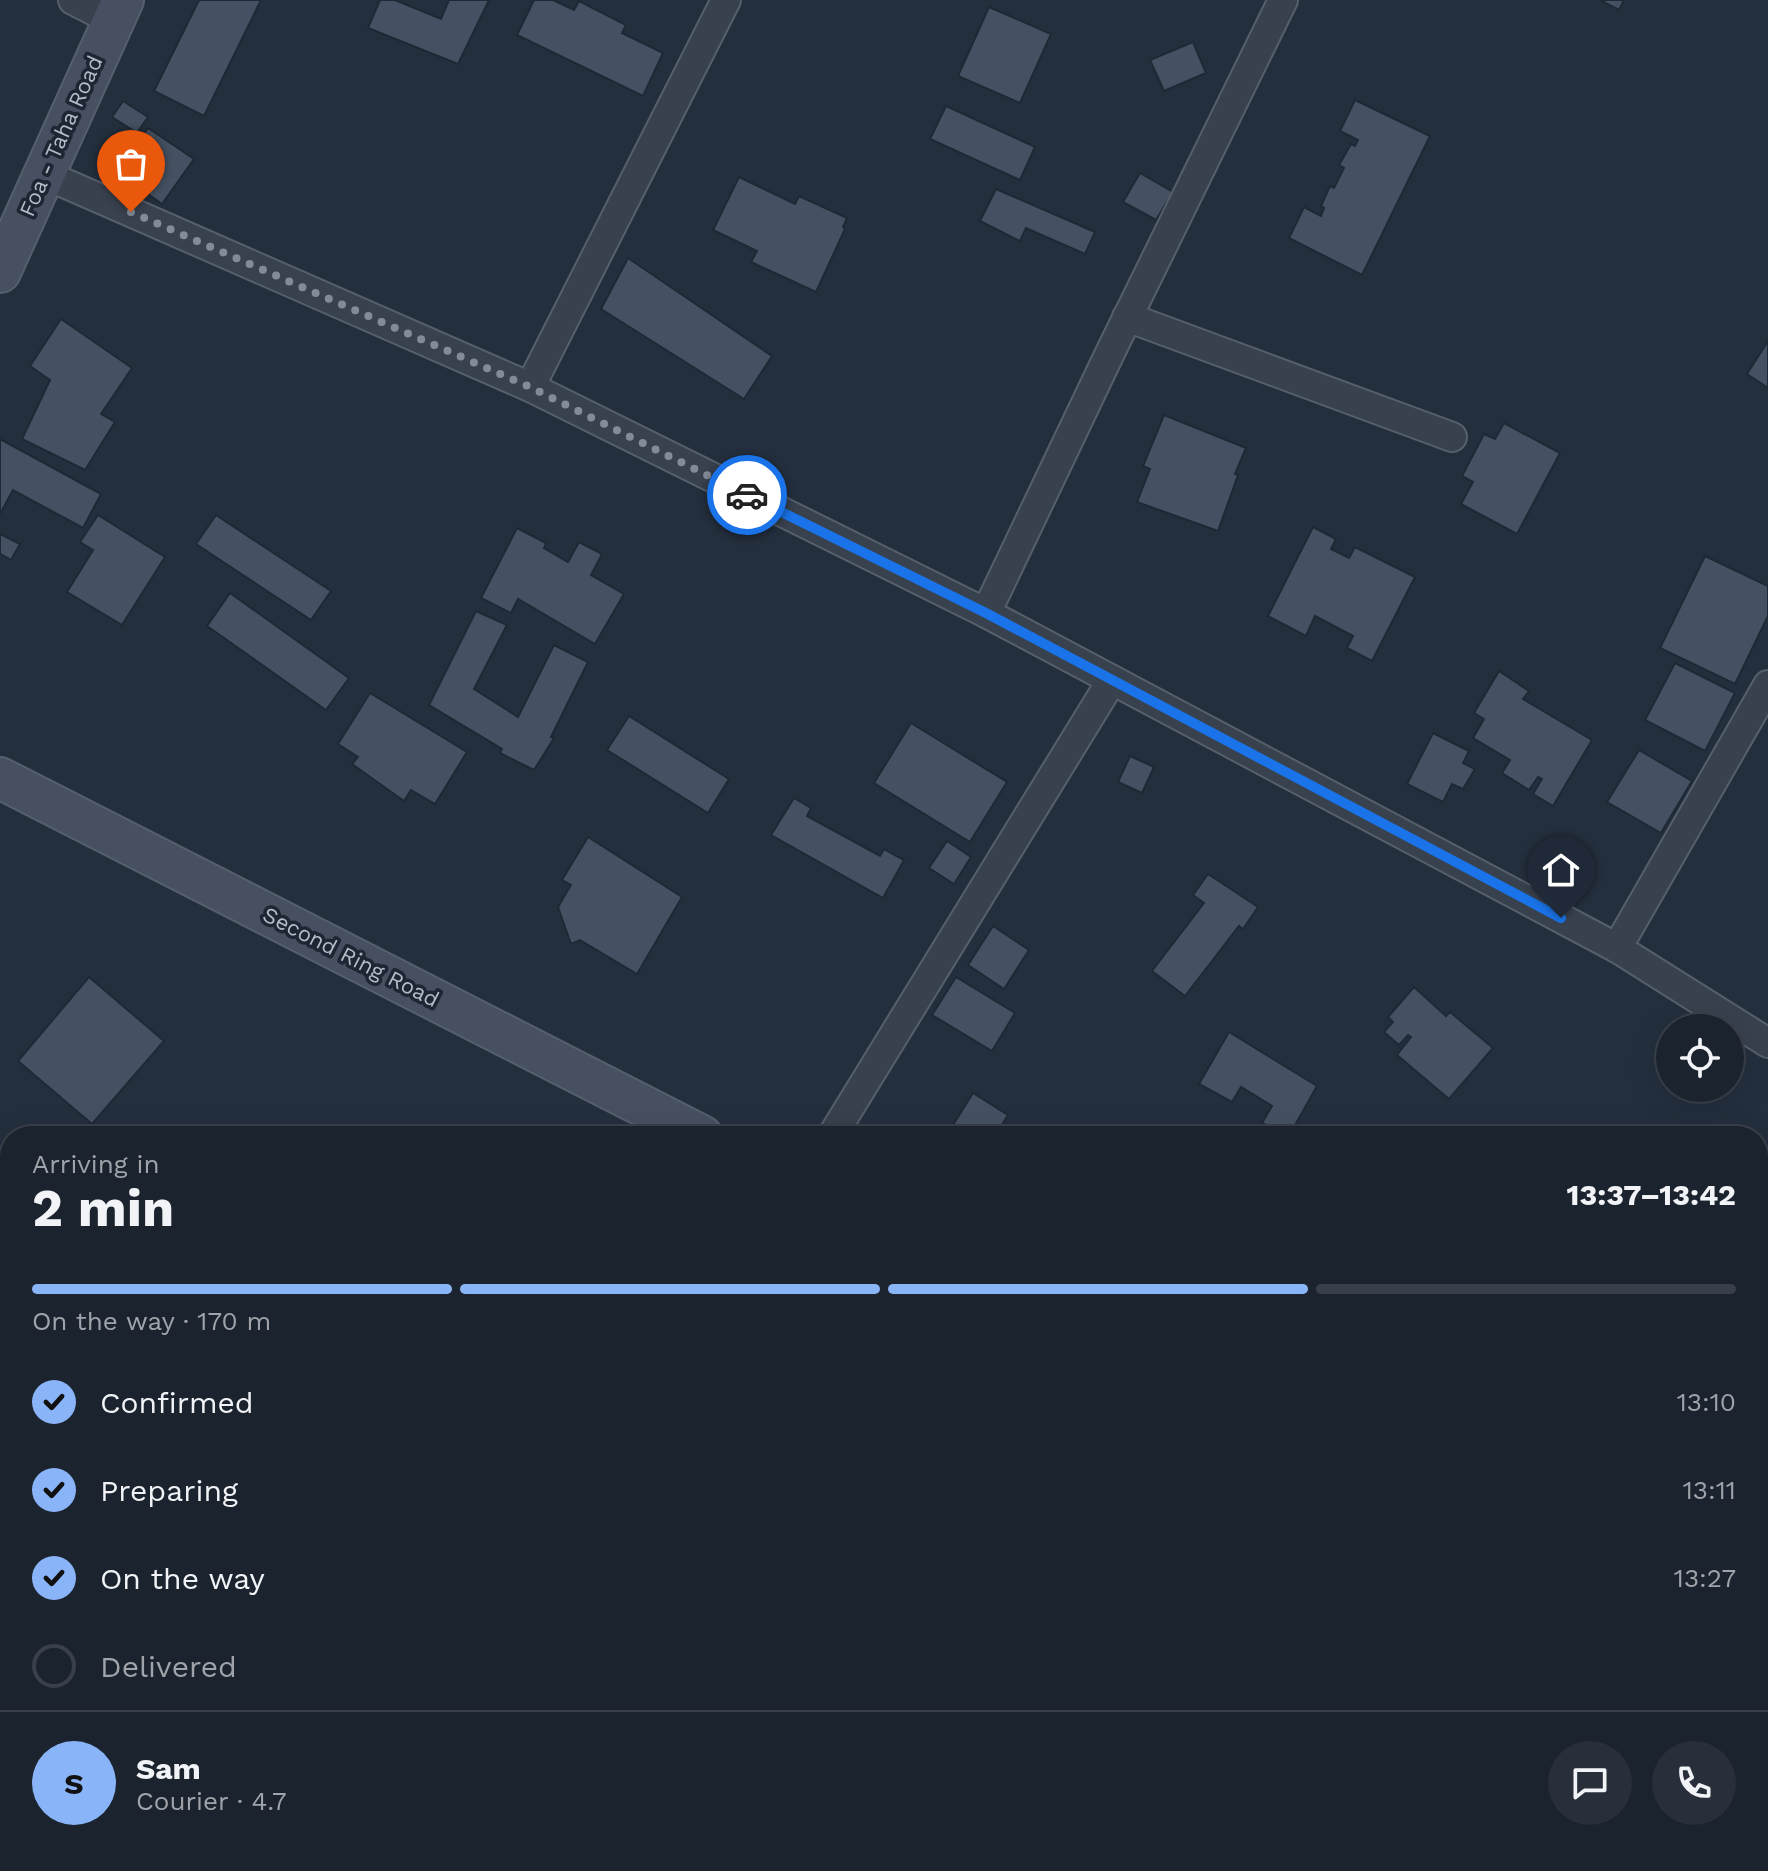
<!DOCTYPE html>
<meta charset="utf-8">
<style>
:root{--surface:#1b232e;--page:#282f3a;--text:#f1f3f6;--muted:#a0a4aa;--line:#39404a;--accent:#8ab4f8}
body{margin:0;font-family:"Work Sans",sans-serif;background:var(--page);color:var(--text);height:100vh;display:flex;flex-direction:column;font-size:30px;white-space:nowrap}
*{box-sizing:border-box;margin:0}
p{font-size:26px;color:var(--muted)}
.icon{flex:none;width:44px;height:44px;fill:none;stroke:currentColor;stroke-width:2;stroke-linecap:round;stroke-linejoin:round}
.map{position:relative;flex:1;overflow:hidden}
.drawer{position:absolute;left:0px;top:1126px;width:1768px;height:746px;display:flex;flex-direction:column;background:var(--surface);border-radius:32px 32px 0 0;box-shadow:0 8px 32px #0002,0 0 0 2px var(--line)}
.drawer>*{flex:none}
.buttons{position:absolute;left:1656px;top:1014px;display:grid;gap:16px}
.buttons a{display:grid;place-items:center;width:88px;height:88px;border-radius:50%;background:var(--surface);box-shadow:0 8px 32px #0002,0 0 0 2px var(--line);font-size:40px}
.pin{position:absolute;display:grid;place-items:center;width:68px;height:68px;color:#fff;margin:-82px -34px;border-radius:50% 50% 50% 0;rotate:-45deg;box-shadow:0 0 8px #0007}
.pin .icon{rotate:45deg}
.courier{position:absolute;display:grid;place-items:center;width:80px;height:80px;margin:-40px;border:6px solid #1a73e8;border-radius:50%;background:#fff;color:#222;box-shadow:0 2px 10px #0007}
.summary em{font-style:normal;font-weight:700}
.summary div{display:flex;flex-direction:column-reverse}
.summary{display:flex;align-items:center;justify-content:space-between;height:136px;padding:0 32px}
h1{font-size:52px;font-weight:700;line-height:60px}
.bar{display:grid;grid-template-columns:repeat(4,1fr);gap:12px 8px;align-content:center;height:96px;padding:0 32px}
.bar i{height:10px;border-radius:6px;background:var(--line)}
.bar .current{background:var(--accent)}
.bar p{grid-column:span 4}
.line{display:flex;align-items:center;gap:20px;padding:0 32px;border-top:2px solid var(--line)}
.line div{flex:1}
.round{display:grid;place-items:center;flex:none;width:84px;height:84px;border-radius:42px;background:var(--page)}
ol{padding:0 32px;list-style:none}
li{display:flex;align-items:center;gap:24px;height:88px}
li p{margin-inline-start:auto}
li .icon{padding:8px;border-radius:50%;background:var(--accent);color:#111;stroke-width:4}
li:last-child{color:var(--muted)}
li i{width:44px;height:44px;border:4px solid var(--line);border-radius:50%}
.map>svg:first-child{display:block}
.building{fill:#455162;stroke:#1f2835;stroke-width:2}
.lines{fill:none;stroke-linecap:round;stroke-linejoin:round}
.street-casing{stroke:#565f6c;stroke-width:32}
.secondary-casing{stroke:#565f6c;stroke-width:44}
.street{stroke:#38414e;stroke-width:28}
.secondary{stroke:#465061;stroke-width:40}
.done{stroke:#828b98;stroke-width:8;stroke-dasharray:0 14.4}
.route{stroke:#1a73e8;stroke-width:10}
.labels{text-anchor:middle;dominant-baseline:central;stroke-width:7;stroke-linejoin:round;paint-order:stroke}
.street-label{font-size:22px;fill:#b4bcc9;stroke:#1d2633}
</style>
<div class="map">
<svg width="1768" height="1871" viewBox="0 0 1768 1871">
<rect width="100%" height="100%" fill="#242f3e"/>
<g class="building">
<path d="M 199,0 L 261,0 L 204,116 L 154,91 Z"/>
<path d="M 380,0 L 395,0 L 441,19 L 449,0 L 489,0 L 458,64 L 368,28 Z"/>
<path d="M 534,0 L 553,0 L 574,10 L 579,1 L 626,25 L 622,33 L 663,53 L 643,96 L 517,35 Z"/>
<path d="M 1600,0 L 1624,0 L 1619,10 Z"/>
<path d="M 989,7 L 1051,34 L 1020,103 L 958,76 Z"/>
<path d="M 1193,42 L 1206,73 L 1164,91 L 1150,60 Z"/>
<path d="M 1355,100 L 1430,136 L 1362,275 L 1289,238 L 1304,207 L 1321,216 L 1324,208 L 1321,206 L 1330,186 L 1334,188 L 1344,168 L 1339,165 L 1351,144 L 1355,146 L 1358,140 L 1340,131 Z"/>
<path d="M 123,101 L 148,117 L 137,133 L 112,117 Z"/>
<path d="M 946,106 L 1035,147 L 1020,180 L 930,139 Z"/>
<path d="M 148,128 L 194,159 L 162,204 L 117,172 Z"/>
<path d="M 1140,173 L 1173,192 L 1156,220 L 1123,202 Z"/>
<path d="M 739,177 L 795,204 L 799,196 L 847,218 L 843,227 L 845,229 L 816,292 L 751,262 L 757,251 L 713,230 Z"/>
<path d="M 996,189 L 1095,232 L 1085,254 L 1026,228 L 1020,241 L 980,221 Z"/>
<path d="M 628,258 L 772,356 L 744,399 L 601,309 Z"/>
<path d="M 61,319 L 132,368 L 101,414 L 115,422 L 85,470 L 22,439 L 50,380 L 30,366 Z"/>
<path d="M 1768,341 L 1768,388 L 1747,374 Z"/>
<path d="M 1164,415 L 1246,448 L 1235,474 L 1238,475 L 1218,531 L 1137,502 L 1150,469 L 1143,466 Z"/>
<path d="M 1504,423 L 1560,453 L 1517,534 L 1461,504 L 1473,482 L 1462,476 L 1484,434 L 1495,439 Z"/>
<path d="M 0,439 L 101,494 L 83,528 L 13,490 L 0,514 Z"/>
<path d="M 98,515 L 165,557 L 122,625 L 67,592 L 93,550 L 80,542 Z"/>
<path d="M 216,515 L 331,591 L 311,620 L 196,544 Z"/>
<path d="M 1313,527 L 1336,539 L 1331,549 L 1349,558 L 1355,547 L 1415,577 L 1372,661 L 1347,648 L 1353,636 L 1315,616 L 1306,636 L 1268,616 Z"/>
<path d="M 517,528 L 546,543 L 544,548 L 568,562 L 579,542 L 602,554 L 591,575 L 624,594 L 595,644 L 518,599 L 511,613 L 481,598 Z"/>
<path d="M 0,534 L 20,544 L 11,560 L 0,554 Z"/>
<path d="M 1705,556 L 1768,586 L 1768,616 L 1735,684 L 1660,648 Z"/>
<path d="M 230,593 L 349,678 L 326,710 L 207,626 Z"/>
<path d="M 476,611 L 507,625 L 474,689 L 518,717 L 554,645 L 588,662 L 551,737 L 554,738 L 534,770 L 500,753 L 502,749 L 429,705 Z"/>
<path d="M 1675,663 L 1735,693 L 1705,751 L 1645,720 Z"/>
<path d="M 1499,671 L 1529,691 L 1523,699 L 1592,740 L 1553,806 L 1533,794 L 1542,779 L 1538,777 L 1529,790 L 1502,773 L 1510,760 L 1473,738 L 1484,719 L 1474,713 Z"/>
<path d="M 370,693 L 467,752 L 435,804 L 411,790 L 404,801 L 352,764 L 358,757 L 338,744 Z"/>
<path d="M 629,716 L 729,779 L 708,813 L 607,750 Z"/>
<path d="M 911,723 L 1007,782 L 970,842 L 874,783 Z"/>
<path d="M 1433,733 L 1469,751 L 1463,763 L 1475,769 L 1463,789 L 1452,784 L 1443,802 L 1407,784 Z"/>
<path d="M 1639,750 L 1692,781 L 1661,833 L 1607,802 Z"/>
<path d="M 1130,756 L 1154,767 L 1142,793 L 1118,782 Z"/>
<path d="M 794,798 L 811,808 L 807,816 L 880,856 L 884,849 L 904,860 L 883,898 L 771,835 Z"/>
<path d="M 588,837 L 682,897 L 637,974 L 580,940 L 571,944 L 558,907 L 571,885 L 562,880 Z"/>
<path d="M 947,841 L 971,857 L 954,884 L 929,868 Z"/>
<path d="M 1208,874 L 1258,907 L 1243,929 L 1239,926 L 1185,996 L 1152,971 L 1204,903 L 1193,895 Z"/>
<path d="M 993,926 L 1029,950 L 1004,989 L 968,965 Z"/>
<path d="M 89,977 L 164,1041 L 92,1124 L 18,1061 Z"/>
<path d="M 956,977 L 1015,1013 L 992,1051 L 932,1015 Z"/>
<path d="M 1414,987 L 1446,1016 L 1450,1012 L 1493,1048 L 1449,1099 L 1397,1055 L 1411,1037 L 1408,1035 L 1399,1045 L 1384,1032 L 1393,1022 L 1388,1017 Z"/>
<path d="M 1229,1032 L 1317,1086 L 1289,1136 L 1262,1123 L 1272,1106 L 1241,1087 L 1232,1102 L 1199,1084 Z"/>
<path d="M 973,1093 L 1008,1115 L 995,1136 L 946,1136 Z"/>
<path d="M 1,1191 L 10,1197 L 10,1320 L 0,1314 Z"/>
<path d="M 1758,1604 L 1768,1611 L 1768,1632 L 1765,1638 L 1758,1634 Z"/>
<path d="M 159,1862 L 231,1862 L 243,1871 L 152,1871 Z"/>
<path d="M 301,1862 L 318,1862 L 312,1870 Z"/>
<path d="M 1001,1862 L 1040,1862 L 1034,1871 L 1015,1871 Z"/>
<path d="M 715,1863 L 726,1871 L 710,1871 Z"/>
</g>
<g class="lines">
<g class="street-casing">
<g id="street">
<path d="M 73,0 L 112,20"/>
<path d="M 46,175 L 530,387 L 986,613 L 1617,948 L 1768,1043"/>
<path d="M 1127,317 L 1452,437"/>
<path d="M 530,387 L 726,0"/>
<path d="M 986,613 L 1109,355 L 1283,0"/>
<path d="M 1617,948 L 1768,685"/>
<path d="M 832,1136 L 1112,680"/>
<path d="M 1758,1368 L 1768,1355"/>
<path d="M 0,1398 L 10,1406"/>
<path d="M 0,1633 L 10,1621"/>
<path d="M 833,1862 L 844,1871"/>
<path d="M 420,1871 L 427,1862"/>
<path d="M 1137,1871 L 1145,1862"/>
</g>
</g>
<g class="secondary-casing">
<g id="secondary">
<path d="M 0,272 L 123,0"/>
<path d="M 0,778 L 702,1136"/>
<path d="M 1758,1678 L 1768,1683"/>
</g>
</g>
<use href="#street" class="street"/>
<use href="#secondary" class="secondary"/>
</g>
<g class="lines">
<path class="done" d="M 131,212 L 530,387 L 747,495"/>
<path class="route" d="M 747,495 L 986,613 L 1561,918"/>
</g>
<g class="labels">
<g class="street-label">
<text transform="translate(61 136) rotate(-66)">Foa - Taha Road</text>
<text transform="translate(351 957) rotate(27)">Second Ring Road</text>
</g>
</g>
</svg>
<div class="buttons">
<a><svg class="icon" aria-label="locate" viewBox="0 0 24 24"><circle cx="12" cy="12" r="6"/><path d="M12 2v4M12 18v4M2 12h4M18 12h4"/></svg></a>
</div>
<div class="pin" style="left:131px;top:212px;background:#ea580c"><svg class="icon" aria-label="bag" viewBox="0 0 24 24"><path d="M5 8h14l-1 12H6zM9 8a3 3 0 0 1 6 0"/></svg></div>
<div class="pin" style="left:1561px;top:918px;background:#1f2937"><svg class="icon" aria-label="home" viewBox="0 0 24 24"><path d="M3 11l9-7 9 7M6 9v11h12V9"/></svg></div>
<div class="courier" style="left:747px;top:495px"><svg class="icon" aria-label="car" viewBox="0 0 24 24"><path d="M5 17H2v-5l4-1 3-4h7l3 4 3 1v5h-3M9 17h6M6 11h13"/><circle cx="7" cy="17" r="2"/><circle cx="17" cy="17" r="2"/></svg></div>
<section class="drawer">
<div class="summary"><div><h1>2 min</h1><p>Arriving in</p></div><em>13:37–13:42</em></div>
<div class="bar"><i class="current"></i><i class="current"></i><i class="current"></i><i></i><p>On the way · 170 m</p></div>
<ol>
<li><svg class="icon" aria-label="check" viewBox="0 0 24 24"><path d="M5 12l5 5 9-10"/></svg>Confirmed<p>13:10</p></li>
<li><svg class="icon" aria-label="check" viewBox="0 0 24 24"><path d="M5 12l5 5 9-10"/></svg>Preparing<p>13:11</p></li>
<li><svg class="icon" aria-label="check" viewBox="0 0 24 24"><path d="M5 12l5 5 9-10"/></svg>On the way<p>13:27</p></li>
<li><i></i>Delivered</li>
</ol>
<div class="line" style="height:144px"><b class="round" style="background:var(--accent);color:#111">S</b><div><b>Sam</b><p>Courier · 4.7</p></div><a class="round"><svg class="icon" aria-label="chat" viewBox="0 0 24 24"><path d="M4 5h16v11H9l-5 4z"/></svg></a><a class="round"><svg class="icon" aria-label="phone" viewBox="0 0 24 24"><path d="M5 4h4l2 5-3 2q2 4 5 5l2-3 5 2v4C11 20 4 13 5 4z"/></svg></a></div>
</section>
</div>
